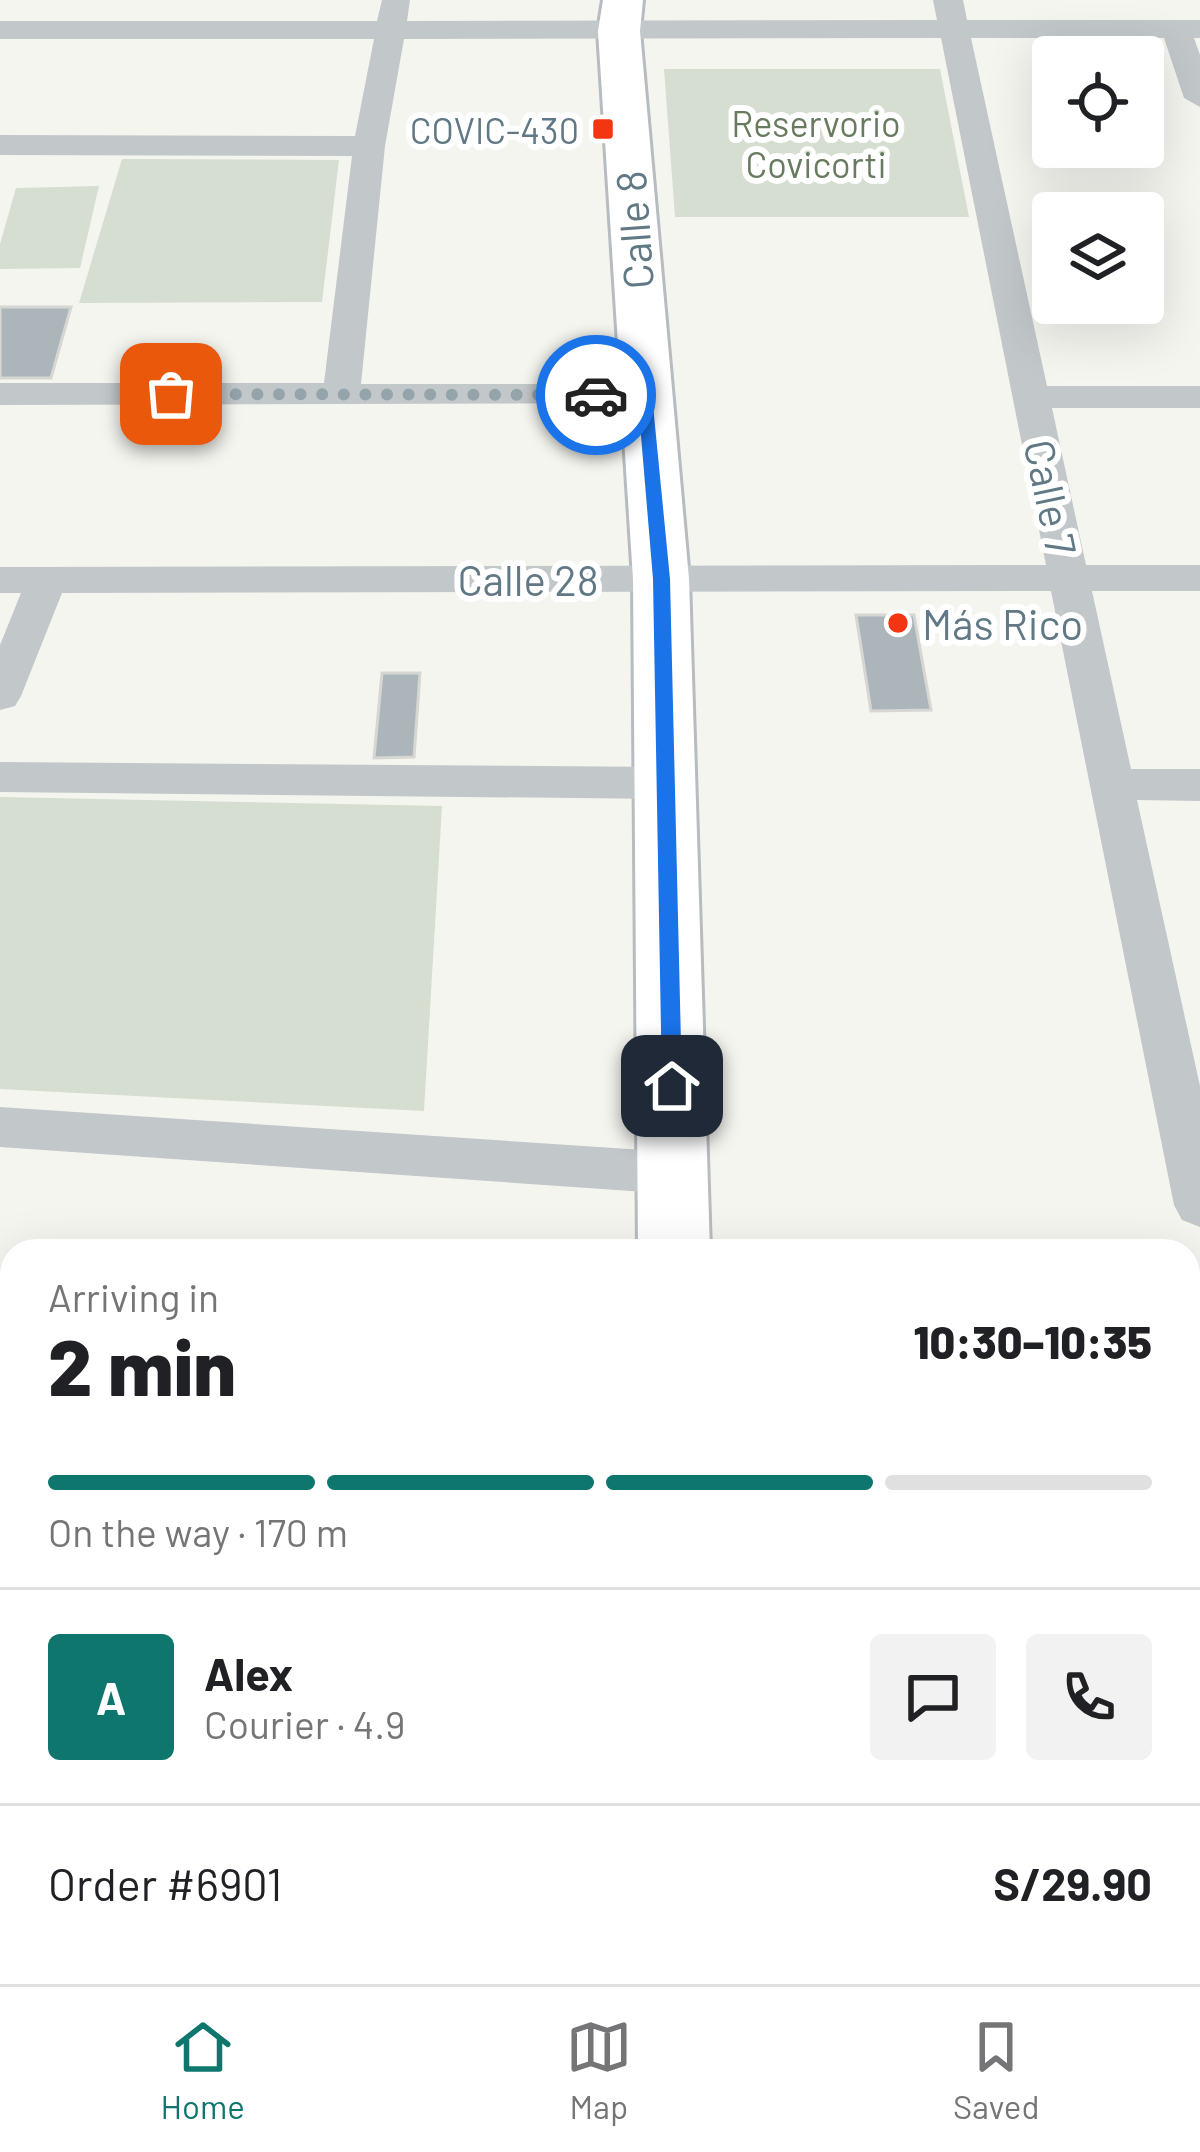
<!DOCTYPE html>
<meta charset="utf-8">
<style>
:root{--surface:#fff;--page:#f2f2f2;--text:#202124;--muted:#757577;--line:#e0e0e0;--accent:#0f766e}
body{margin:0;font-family:Barlow,sans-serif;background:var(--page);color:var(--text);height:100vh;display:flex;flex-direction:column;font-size:45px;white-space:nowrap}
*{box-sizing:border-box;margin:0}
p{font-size:39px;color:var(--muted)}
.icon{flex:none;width:66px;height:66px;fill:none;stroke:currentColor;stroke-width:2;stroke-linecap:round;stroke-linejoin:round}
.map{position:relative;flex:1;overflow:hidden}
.panel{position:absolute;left:0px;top:1239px;width:1200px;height:747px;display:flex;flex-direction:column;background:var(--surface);border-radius:36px 36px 0 0;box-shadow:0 12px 48px #0002}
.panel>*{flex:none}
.tools{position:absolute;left:1032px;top:36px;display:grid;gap:24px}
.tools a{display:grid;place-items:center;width:132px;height:132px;border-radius:12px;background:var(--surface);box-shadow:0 12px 48px #0002;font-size:60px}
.pin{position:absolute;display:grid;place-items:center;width:102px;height:102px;color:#fff;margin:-51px;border-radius:24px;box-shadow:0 6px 18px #0006}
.courier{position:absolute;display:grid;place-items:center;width:120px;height:120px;margin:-60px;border:9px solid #1a73e8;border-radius:50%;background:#fff;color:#222;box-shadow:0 3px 15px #0007}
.headline em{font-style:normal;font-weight:800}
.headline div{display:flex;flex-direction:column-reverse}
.headline{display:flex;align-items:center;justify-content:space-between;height:204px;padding:0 48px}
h1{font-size:78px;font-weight:800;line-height:90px}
.bar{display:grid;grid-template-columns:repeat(4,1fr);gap:18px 12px;align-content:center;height:144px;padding:0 48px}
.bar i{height:15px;border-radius:9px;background:var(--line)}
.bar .selected{background:var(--accent)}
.bar p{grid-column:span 4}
.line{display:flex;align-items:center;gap:30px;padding:0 48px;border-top:3px solid var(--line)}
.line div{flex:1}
.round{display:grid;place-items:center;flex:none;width:126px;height:126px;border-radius:12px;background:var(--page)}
.dock{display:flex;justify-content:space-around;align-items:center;height:168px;border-top:3px solid var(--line);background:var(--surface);font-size:33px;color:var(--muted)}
.dock a{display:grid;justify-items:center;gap:6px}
.dock .selected{color:var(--accent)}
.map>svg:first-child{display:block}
.green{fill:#d6ddd1}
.building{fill:#acb6ba;stroke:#d6d6d3;stroke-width:3}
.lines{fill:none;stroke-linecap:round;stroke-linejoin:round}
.secondary-casing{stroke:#b6bcc0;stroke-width:6}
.street{fill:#c2c7ca;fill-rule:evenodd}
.secondary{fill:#fff;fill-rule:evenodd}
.route{fill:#1a73e8}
.done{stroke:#95a4aa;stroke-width:12;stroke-dasharray:0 21.6}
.poi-dot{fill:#f43511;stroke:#fff;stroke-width:4.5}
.labels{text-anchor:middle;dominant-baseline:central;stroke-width:12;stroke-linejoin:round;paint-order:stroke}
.far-park-label{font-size:36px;fill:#687b60;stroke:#fff}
.far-poi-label{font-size:36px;fill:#617885;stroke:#fff;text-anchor:end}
.street-label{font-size:42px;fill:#617885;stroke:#fff}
.poi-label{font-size:42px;fill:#617885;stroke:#fff;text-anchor:start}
</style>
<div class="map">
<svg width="1200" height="1984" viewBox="0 0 1200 1984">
<rect width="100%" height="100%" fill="#f5f5f0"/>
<g class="green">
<path d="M 664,69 L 940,69 L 969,217 L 675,217 Z"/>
<path d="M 122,159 L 339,160 L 322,302 L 79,303 Z"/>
<path d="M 99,186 L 80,268 L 0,269 L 0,244 L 16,188 Z"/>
<path d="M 0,797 L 442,806 L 424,1111 L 0,1089 Z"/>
</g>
<g class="building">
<path d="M 0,307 L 71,307 L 51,378 L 0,378 Z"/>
<path d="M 856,615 L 914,615 L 931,710 L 871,711 Z"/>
<path d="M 382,673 L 420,673 L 414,757 L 374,758 Z"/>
</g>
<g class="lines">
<g class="secondary-casing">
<g id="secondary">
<path d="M 603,0 L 643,0 L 640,31 L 689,579 L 710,1251 L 638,1251 L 633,579 L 598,31 Z"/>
<path d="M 0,1450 L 12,1451 L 12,1523 L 0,1522 Z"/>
<path d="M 0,1544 L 12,1545 L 12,1621 L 0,1620 Z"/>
<path d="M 1188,1544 L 1200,1545 L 1200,1621 L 1188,1620 Z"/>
<path d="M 1188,1641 L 1200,1642 L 1200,1724 L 1188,1723 Z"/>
</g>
</g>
<g class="street">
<path d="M 382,0 L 410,0 L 407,21 L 937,20 L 933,0 L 963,0 L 967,20 L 1200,20 L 1200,38 L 1194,38 L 1200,55 L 1200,107 L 1184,98 L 1164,38 L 971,38 L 1047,386 L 1200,386 L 1200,408 L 1052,408 L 1086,565 L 1200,565 L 1200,591 L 1092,591 L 1131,769 L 1200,769 L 1200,801 L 1137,800 L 1200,1086 L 1200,1227 L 1182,1220 L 1174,1205 L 1051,591 L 62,593 L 21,696 L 15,706 L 0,710 L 0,645 L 21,593 L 0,593 L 0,567 L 1046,565 L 941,38 L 404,39 L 385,146 L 361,384 L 645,384 L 658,387 L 663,395 L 658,403 L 0,405 L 0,383 L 324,383 L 352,156 L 0,155 L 0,135 L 355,136 L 374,39 L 0,39 L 0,21 L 377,21 Z"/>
<path d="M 0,762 L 664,767 L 680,772 L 686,783 L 680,794 L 664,799 L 0,792 Z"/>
<path d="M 0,1107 L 674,1152 L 692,1158 L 700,1173 L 692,1188 L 674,1194 L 0,1147 Z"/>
<rect x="613" y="1974" width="66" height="10"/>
</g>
<use href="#secondary" class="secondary"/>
</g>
<path class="route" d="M 645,391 L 652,395 L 670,579 L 682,1086 L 672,1094 L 662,1086 L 653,579 L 638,400 L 596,399 L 588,395 L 596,390 Z"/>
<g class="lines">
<path class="done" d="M 171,394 L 596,395"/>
</g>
<g class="poi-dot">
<rect x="591" y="117" width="24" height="24" rx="6"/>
<circle cx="898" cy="623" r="12"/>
</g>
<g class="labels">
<g class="far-park-label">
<text x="816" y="122">Reservorio<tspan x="816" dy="41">Covicorti</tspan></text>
</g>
<g class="far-poi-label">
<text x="579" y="129">COVIC-430</text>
</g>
<g class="street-label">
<text transform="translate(633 230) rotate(-94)">Calle 8</text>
<text transform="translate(1052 497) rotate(78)">Calle 7</text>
<text x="528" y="579">Calle 28</text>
</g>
<g class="poi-label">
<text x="922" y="623">Más Rico</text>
</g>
</g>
</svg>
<div class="tools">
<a><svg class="icon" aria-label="locate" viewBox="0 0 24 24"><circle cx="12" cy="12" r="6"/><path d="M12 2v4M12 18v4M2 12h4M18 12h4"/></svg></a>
<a><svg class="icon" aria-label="layers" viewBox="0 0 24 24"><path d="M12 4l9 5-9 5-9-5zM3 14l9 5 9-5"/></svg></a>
</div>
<div class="pin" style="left:171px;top:394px;background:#ea580c"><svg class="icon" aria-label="bag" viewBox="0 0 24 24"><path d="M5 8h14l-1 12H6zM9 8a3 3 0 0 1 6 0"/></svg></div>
<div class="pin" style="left:672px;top:1086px;background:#1f2937"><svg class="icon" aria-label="home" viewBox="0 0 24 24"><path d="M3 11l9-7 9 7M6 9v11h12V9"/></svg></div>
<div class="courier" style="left:596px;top:395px"><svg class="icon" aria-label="car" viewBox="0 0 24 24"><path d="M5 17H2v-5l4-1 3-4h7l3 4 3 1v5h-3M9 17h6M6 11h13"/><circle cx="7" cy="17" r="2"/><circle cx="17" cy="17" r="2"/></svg></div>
<section class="panel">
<div class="headline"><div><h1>2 min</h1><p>Arriving in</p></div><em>10:30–10:35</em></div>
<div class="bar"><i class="selected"></i><i class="selected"></i><i class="selected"></i><i></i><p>On the way · 170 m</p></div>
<div class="line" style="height:216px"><b class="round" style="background:var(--accent);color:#fff">A</b><div><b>Alex</b><p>Courier · 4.9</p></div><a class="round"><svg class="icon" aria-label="chat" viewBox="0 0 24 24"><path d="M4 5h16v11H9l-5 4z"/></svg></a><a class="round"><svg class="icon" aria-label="phone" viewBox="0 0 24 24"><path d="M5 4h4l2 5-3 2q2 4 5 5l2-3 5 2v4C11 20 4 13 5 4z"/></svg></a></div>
<div class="line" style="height:156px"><div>Order #6901</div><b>S/29.90</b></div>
</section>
</div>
<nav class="dock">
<a class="selected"><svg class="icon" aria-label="home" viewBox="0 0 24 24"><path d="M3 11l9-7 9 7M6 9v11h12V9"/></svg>Home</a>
<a><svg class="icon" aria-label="map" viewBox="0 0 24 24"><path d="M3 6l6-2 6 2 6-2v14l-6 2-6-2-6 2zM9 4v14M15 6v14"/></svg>Map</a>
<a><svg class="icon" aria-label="saved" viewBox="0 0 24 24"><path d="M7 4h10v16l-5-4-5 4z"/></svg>Saved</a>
</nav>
